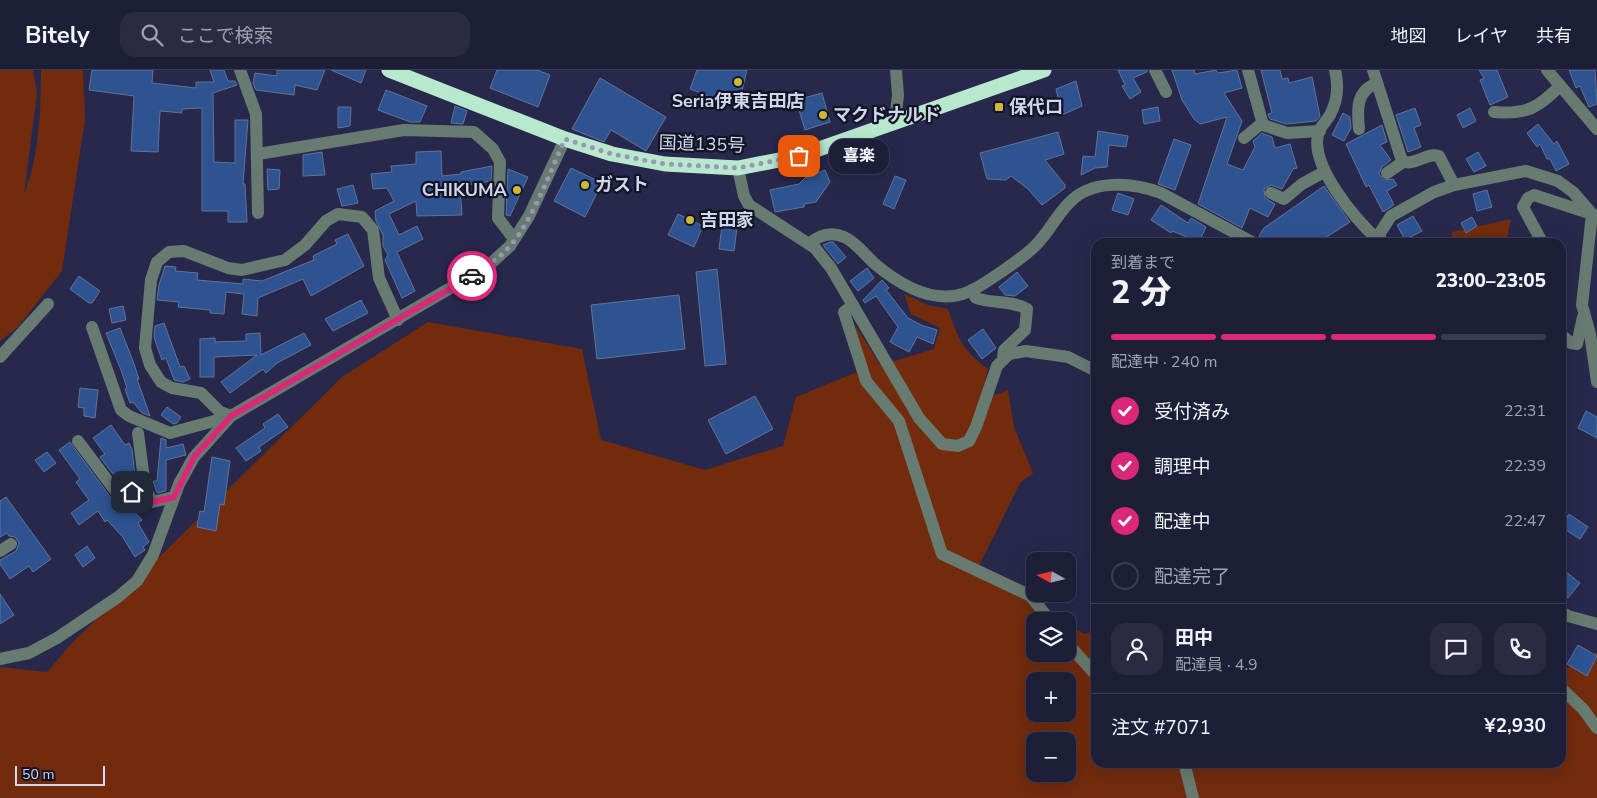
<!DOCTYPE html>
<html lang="ja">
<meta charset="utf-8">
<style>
:root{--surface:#1d1e38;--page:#2a2b43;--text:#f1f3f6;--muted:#a0a2ae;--line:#3b3c53;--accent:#db2777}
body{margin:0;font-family:"Nunito Sans","Noto Sans JP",sans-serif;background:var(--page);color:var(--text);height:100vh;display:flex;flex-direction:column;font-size:19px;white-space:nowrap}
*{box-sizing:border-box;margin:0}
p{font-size:16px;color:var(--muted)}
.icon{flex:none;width:28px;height:28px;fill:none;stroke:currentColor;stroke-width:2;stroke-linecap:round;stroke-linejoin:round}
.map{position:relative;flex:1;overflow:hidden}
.side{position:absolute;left:1091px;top:168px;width:475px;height:530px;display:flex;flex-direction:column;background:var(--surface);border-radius:15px;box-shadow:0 5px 20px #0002,0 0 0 1px var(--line)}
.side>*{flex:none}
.needle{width:32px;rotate:278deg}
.fabs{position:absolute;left:1026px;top:482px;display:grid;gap:10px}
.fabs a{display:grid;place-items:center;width:50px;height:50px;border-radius:10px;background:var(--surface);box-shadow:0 5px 20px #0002,0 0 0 1px var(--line);font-size:25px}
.scale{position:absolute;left:15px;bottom:12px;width:90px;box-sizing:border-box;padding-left:5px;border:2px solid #d3d5ec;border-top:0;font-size:14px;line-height:18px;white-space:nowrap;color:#d3d5ec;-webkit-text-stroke:4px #121323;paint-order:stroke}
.pin{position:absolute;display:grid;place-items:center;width:42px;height:42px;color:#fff;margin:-21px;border-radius:10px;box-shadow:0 2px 8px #0006}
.courier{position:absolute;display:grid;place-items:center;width:50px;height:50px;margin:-25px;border:4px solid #db2777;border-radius:50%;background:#fff;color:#222;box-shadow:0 1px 6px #0007}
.bubble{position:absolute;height:35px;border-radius:15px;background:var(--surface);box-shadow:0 5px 20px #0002,0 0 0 1px var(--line);font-size:16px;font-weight:800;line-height:35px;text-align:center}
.overview em{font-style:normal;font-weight:800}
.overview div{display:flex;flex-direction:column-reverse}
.overview{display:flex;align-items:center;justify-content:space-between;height:85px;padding:0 20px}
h1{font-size:32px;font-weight:800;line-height:38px}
.bar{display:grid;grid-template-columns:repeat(4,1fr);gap:8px 5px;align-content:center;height:60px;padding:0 20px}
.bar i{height:6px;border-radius:4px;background:var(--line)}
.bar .selected{background:var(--accent)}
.bar p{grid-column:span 4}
.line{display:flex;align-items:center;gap:12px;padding:0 20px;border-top:1px solid var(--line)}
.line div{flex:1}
.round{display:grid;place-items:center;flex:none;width:52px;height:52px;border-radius:15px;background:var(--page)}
ol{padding:0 20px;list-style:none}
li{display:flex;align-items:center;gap:15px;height:55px}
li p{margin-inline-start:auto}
li .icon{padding:5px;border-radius:50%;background:var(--accent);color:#fff;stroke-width:4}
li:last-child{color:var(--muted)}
li i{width:28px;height:28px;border:2px solid var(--line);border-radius:50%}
header{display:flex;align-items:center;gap:30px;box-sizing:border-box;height:70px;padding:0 25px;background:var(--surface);border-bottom:1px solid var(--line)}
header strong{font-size:24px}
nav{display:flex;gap:28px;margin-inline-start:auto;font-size:18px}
.search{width:350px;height:45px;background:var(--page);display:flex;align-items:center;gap:12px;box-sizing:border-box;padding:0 18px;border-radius:15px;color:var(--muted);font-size:19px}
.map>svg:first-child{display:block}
.green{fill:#722b0d;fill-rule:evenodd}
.building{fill:#2f5391;stroke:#5f7499}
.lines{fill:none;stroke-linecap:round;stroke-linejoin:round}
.minor{stroke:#687b70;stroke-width:12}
.highway{stroke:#b8e8ce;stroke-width:15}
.done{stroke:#9798b4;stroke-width:5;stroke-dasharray:0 9}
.route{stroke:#db2777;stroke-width:6}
.poi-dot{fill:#ccb939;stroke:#121323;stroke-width:2}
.labels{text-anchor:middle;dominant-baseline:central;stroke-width:4.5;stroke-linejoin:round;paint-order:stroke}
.poi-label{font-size:18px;font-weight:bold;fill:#d3d5ec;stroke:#121323;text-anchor:start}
.street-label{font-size:18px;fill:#d3d5ec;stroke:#121323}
</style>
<header>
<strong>Bitely</strong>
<div class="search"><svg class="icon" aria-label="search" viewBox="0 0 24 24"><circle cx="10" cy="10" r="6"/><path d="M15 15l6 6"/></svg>ここで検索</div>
<nav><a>地図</a><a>レイヤ</a><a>共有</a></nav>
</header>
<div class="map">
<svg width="1597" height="728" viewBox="0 0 1597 728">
<rect width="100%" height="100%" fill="#27284b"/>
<g class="green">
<path d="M 0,0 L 33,0 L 37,23 L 24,124 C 39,87 41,40 41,0 L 83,0 L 85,49 L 62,201 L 17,258 L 0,271 Z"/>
<path d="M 1511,149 L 1506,172 L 1452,172 L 1452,162 Z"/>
<path d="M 904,224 L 928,235 L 948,239 C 958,268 963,281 988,299 L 982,323 L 993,326 L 1008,320 L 1014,357 L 1033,403 L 1020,413 L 977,500 L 1063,551 L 1035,551 L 1035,584 L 1068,584 L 1068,554 L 1084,564 L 1096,561 L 1096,692 L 1561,692 L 1561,601 L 1597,582 L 1597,728 L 0,728 L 0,597 L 47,602 L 71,574 L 342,307 L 428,252 L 582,279 L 601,370 L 705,400 L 783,376 L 796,327 L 862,300 L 853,269 L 856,256 L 880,295 L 934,279 L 940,258 L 911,244 ZM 1035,611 L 1068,611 L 1068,644 L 1035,644 ZM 1035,671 L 1068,671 L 1068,704 L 1035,704 Z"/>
</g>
<g class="building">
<path d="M 92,0 L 153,0 L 152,13 L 196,18 L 196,12 L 214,12 L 210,0 L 224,0 L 228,11 L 235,11 L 237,15 L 213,23 L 214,92 L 235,93 L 235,50 L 248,50 L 243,114 L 245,114 L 247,152 L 228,152 L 228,141 L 202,141 L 202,38 L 182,39 L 182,43 L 160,41 L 158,82 L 131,81 L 134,26 L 89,20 Z"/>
<path d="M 277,0 L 325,0 L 317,20 L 295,15 L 294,25 L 256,20 L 253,13 L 255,3 L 277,6 Z"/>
<path d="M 331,0 L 366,0 L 361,13 Z"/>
<path d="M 497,0 L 537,0 L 550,5 L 538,37 L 490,18 Z"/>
<path d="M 697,0 L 747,0 L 738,37 L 690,19 Z"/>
<path d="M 1118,0 L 1147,0 L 1147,2 L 1133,8 L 1141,22 L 1130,29 L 1122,16 L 1125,15 Z"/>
<path d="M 1172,0 L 1194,0 L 1195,4 L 1216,0 L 1218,3 L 1237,0 L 1242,18 L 1224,23 L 1242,51 L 1227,94 L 1243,100 L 1255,77 L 1253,71 L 1262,63 L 1272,67 L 1275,78 L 1290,74 L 1297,98 L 1293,99 L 1282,119 L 1271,115 L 1264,119 L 1265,128 L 1275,134 L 1268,147 L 1250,138 L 1242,158 L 1198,134 L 1227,47 L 1200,54 L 1194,49 L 1182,30 Z"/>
<path d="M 1261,0 L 1280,0 L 1282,9 L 1288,8 L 1289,13 L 1312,7 L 1320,46 L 1316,51 L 1286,54 L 1270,49 L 1268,44 L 1272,43 Z"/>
<path d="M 1479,0 L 1497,0 L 1508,27 L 1490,35 L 1480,10 L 1484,8 Z"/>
<path d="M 1569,0 L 1595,0 L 1597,34 L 1589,37 L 1580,16 L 1576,18 Z"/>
<path d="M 600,8 L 666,47 L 646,81 L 611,60 L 604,72 L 572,59 Z"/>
<path d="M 1076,11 L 1082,36 L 1062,45 L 1056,19 Z"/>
<path d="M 386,20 L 427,36 L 420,52 L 410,52 L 378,40 Z"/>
<path d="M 822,23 L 830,52 L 805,60 L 796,30 Z"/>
<path d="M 455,36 L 467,41 L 463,54 L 451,53 Z"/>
<path d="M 338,37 L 351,37 L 350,56 L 338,58 Z"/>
<path d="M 1158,37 L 1160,51 L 1144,54 L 1142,40 Z"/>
<path d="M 1415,38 L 1421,55 L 1414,58 L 1421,77 L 1408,82 L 1396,45 Z"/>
<path d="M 1470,38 L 1476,51 L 1463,58 L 1457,45 Z"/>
<path d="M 1343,43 L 1350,47 L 1351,58 L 1344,71 L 1332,65 Z"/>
<path d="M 1538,54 L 1554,74 L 1557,71 L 1569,94 L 1556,101 L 1550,89 L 1547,89 L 1540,74 L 1537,77 L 1527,63 Z"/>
<path d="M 1382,55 L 1387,72 L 1380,75 L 1391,90 L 1382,97 L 1379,104 L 1384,110 L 1393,109 L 1397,115 L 1387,121 L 1394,135 L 1383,142 L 1369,115 L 1366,117 L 1346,74 Z"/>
<path d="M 1098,61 L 1128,66 L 1126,77 L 1109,75 L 1107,97 L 1095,98 L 1081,105 L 1083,86 L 1095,87 Z"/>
<path d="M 1058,62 L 1064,84 L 1045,90 L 1065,115 L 1065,118 L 1053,127 L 1042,135 L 1028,119 L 1011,106 L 1006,110 L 987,109 L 980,83 Z"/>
<path d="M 1174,69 L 1191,75 L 1175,120 L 1158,114 Z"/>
<path d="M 441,81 L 442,106 L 461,104 L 461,102 L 492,96 L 491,111 L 460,116 L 462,145 L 417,146 L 416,131 L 389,144 L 399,165 L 417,156 L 423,169 L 397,182 L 415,221 L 402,228 L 385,190 L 388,185 L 383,176 L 383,165 L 376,151 L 375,141 L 394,131 L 387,118 L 373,119 L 371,104 L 392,102 L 391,96 L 416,94 L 416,82 Z"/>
<path d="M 322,82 L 325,105 L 303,106 L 303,85 Z"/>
<path d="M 1478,82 L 1486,96 L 1474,102 L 1466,89 Z"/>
<path d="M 571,98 L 602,113 L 585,147 L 554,131 Z"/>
<path d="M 267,99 L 280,100 L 279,119 L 268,120 Z"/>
<path d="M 508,99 L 528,107 L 510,146 L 506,145 Z"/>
<path d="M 825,100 L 830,112 L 816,132 L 804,134 L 804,137 L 775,142 L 770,120 L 799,114 L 805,108 Z"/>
<path d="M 895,106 L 906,110 L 894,139 L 883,134 Z"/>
<path d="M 353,115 L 358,133 L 342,136 L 337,119 Z"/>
<path d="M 1324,116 L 1350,152 L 1325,168 L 1323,172 L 1268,172 L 1259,166 L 1264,158 Z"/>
<path d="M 1487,120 L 1492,137 L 1477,141 L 1473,124 Z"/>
<path d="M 1118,123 L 1134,129 L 1128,145 L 1112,140 Z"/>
<path d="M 1161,135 L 1188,153 L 1191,148 L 1206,157 L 1199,172 L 1172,161 L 1171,163 L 1151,150 Z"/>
<path d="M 678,144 L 703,156 L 694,177 L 668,165 Z"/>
<path d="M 1413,146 L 1422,161 L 1405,170 L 1397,155 Z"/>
<path d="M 1472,147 L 1477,156 L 1466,163 L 1461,153 Z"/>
<path d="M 722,156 L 737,158 L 734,181 L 719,179 Z"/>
<path d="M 348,164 L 364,196 L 311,226 L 303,209 L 258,228 L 257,246 L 242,244 L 244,224 L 226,222 L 224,244 L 210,243 L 210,240 L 178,237 L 179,232 L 157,230 L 159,215 L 165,196 L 176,197 L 175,201 L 198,203 L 197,210 L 243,214 L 243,209 L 262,211 L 314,190 L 313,186 L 337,174 L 335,170 Z"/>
<path d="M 830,172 L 833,172 L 846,187 L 838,194 L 823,175 Z"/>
<path d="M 867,198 L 874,208 L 858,221 L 850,211 Z"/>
<path d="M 717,199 L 726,294 L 705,296 L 696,202 Z"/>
<path d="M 1017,202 L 1028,216 L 1015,226 L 1005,225 L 999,217 Z"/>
<path d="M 79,206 L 100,221 L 92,233 L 89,233 L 70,219 Z"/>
<path d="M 882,210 L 889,218 L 886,220 L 908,248 L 921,255 L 937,260 L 933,274 L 917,267 L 909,282 L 890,272 L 898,257 L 876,226 L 865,233 L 863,230 Z"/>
<path d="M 679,225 L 685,279 L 597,289 L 591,235 Z"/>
<path d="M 361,230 L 368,243 L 333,261 L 325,249 Z"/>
<path d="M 123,236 L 126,250 L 112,253 L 109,239 Z"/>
<path d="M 164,253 L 180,297 L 184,296 L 190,309 L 183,312 L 174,310 L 166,288 L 162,290 L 157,276 L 154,267 L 155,256 Z"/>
<path d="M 120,258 L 133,291 L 139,309 L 137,309 L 150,346 L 142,343 L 133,332 L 130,333 L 125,319 L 127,318 L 121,300 L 106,263 Z"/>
<path d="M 983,259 L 996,278 L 982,289 L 968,270 Z"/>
<path d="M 260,263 L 261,285 L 304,263 L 311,275 L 277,293 L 266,303 L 263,299 L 230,323 L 221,312 L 257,285 L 214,287 L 214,307 L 200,307 L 200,269 L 215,268 L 215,272 L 246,271 L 246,264 Z"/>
<path d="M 80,318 L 98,320 L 95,348 L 84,346 L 84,338 L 78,337 Z"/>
<path d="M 755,326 L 773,359 L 726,384 L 708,350 Z"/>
<path d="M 167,337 L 181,347 L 177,353 L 173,354 L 161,345 Z"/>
<path d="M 1586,341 L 1597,347 L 1597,368 L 1578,358 Z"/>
<path d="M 278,344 L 288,357 L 259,377 L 261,381 L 246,391 L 236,378 L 265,358 L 263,354 Z"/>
<path d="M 111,355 L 125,375 L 129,373 L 132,379 L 135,407 L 127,408 L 131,414 L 123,417 L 100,387 L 105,384 L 93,368 Z"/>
<path d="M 161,368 L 166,370 L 166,378 L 183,374 L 186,385 L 166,390 L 166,421 L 157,423 L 153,411 L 157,411 Z"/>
<path d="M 70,372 L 114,432 L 118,435 L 126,433 L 142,450 L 138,453 L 149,472 L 143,477 L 145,480 L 135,487 L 122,466 L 107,450 L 105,452 L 98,441 L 79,455 L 71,443 L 89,430 L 76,412 L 80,409 L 59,380 Z"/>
<path d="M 47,382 L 56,393 L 44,402 L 35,390 Z"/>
<path d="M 212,387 L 230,391 L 224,435 L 220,434 L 216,461 L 197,457 L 200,441 L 204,442 Z"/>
<path d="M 6,427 L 51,489 L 33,502 L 29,496 L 10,509 L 0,494 L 0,490 L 16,481 L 19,473 L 15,467 L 9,466 L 7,463 L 0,467 L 0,431 Z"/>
<path d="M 1569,444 L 1588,457 L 1580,469 L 1561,457 Z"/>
<path d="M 87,476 L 95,488 L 83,497 L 75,485 Z"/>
<path d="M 1561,498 L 1580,513 L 1568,528 L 1561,523 Z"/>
<path d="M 0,524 L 14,545 L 0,554 Z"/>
<path d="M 1578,575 L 1597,586 L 1587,606 L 1567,594 Z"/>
</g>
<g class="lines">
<g class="minor">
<path d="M 240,0 L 256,44 L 258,143"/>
<path d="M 1155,0 L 1166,22"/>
<path d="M 1248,0 L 1263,55 L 1287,63 L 1320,61"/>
<path d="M 1335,0 C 1339,16 1338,30 1330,45 C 1327,50 1322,55 1319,61 C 1307,94 1357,151 1380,172"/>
<path d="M 1373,0 L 1402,91 C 1414,97 1426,82 1439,86 L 1454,115"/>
<path d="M 1547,0 L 1597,59"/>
<path d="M 1494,42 C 1526,45 1538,38 1560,16"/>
<path d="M 895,51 L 898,25 L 896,0"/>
<path d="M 1359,59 C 1357,39 1356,21 1377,13"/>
<path d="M 1244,68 L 1262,53"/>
<path d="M 258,84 L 404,60 L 474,62 L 493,79 L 500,92 L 498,148 L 514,169"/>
<path d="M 738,98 L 744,126 L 749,135 L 815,178 L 831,198 L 919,348 L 942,374 L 958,376 L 969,371 L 976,357 L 997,296 L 1009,284 L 1026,281 L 1068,287 L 1096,301"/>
<path d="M 1387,103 L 1403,92"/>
<path d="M 1271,123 L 1284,129 L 1302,114 L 1324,102"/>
<path d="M 1380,172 L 1380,163 L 1391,146 L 1434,122 L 1454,115 L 1526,101 L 1558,111 L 1573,122 L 1593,145"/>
<path d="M 1542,172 L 1523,137 L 1528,128 L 1534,125 L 1592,144 L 1582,235 L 1590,264 L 1597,312"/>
<path d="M 809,174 C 819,165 830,161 844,167 C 856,172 865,185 875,194 C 900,215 934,236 968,222 C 981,217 1027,185 1036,175 C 1049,162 1056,146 1069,133 C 1091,109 1132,112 1161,123 L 1252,172"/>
<path d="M 972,220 L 976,228 C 992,234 1011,230 1027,239 L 1025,260 L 1004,280 L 1003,288"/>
<path d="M 853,235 L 844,242 L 866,311 L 899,351 L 942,484 L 1031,526 L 1050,551"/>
<path d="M 92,257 L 121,340 L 129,346 L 170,363 L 229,347"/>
<path d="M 1561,265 L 1571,273 L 1577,274 L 1583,247"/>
<path d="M 0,287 L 48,234"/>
<path d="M 231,346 L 220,342 L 201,323 L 172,318 L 161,312 L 150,295 L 145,278 L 151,210 L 157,192 L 169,182 L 184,181 L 228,198 L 242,200 L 285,190 L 305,175 L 326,151 L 338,144 L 362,147 L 373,160 L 379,208 L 398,250"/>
<path d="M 138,363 L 145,417 L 152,432 L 174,427"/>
<path d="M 78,371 L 120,427 L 145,417"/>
<path d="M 0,481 L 11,474"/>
<path d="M 1561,542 L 1568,546 L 1597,554"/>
<path d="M 1068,574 L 1096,605"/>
<path d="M 0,589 L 29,583 L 57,568 L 118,527 L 137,511 L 153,485 L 179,414 L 194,387 L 231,346 L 488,196 L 510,176 L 529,146 L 565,69"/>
<path d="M 1561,618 L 1583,639 L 1597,658"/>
<path d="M 1184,692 L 1193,728"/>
</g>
<path class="highway" d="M 389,0 L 565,69 L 612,84 L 665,94 L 738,98 L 799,86 L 1044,0"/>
</g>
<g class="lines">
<path class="done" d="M 472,206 C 485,197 500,188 511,175 C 535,145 549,104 565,69 L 612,84 L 665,94 L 738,98 L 799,86"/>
<path class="route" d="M 132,422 L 145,417 L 152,432 L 174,427 L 194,387 L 231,346 L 472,206"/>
</g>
<g class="poi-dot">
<circle cx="738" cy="12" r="5"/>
<rect x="994" y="32" width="10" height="10" rx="2.5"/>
<circle cx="823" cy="45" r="5"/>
<circle cx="585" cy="115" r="5"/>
<circle cx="517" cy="120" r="5"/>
<circle cx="690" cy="150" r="5"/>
</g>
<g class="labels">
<g class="poi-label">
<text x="738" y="31" text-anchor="middle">Seria伊東吉田店</text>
<text x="1009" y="37">保代口</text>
<text x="833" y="45">マクドナルド</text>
<text x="595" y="115">ガスト</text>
<text x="507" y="120" text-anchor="end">CHIKUMA</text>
<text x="700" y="150">吉田家</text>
</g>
<g class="street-label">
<text transform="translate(702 74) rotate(2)">国道135号</text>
</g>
</g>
</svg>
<div class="fabs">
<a><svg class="needle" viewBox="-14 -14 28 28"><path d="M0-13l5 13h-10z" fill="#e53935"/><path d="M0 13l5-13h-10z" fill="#a0a2ae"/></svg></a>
<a><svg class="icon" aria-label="layers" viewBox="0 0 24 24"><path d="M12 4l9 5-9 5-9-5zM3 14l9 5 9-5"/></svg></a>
<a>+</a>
<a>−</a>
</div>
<div class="scale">50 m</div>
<div class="pin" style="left:799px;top:86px;background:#ea580c"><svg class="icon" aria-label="bag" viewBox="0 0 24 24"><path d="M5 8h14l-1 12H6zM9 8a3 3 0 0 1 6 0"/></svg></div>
<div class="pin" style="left:132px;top:422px;background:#1f2937"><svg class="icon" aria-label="home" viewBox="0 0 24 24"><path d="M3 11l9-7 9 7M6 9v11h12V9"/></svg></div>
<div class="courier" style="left:472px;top:206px"><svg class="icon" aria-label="car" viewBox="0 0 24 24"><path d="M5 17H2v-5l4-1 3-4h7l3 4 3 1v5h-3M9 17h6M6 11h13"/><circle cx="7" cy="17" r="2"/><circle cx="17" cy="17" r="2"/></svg></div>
<div class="bubble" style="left:829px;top:69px;width:60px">喜楽</div>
<section class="side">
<div class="overview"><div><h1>2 分</h1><p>到着まで</p></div><em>23:00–23:05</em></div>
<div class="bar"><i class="selected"></i><i class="selected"></i><i class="selected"></i><i></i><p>配達中 · 240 m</p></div>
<ol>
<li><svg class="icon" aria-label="check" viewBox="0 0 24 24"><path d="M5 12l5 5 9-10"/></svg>受付済み<p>22:31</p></li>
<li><svg class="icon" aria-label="check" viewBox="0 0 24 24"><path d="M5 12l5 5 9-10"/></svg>調理中<p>22:39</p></li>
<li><svg class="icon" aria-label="check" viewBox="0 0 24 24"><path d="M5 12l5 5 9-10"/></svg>配達中<p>22:47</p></li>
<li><i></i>配達完了</li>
</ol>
<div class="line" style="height:90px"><a class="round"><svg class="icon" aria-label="person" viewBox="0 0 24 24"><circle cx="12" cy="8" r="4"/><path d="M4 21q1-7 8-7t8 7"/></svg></a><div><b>田中</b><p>配達員 · 4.9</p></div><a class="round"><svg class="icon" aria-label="chat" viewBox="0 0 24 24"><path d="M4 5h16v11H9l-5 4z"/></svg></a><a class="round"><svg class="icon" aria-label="phone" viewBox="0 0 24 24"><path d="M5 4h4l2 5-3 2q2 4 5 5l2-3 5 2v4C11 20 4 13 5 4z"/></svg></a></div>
<div class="line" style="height:65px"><div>注文 #7071</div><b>¥2,930</b></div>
</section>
</div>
